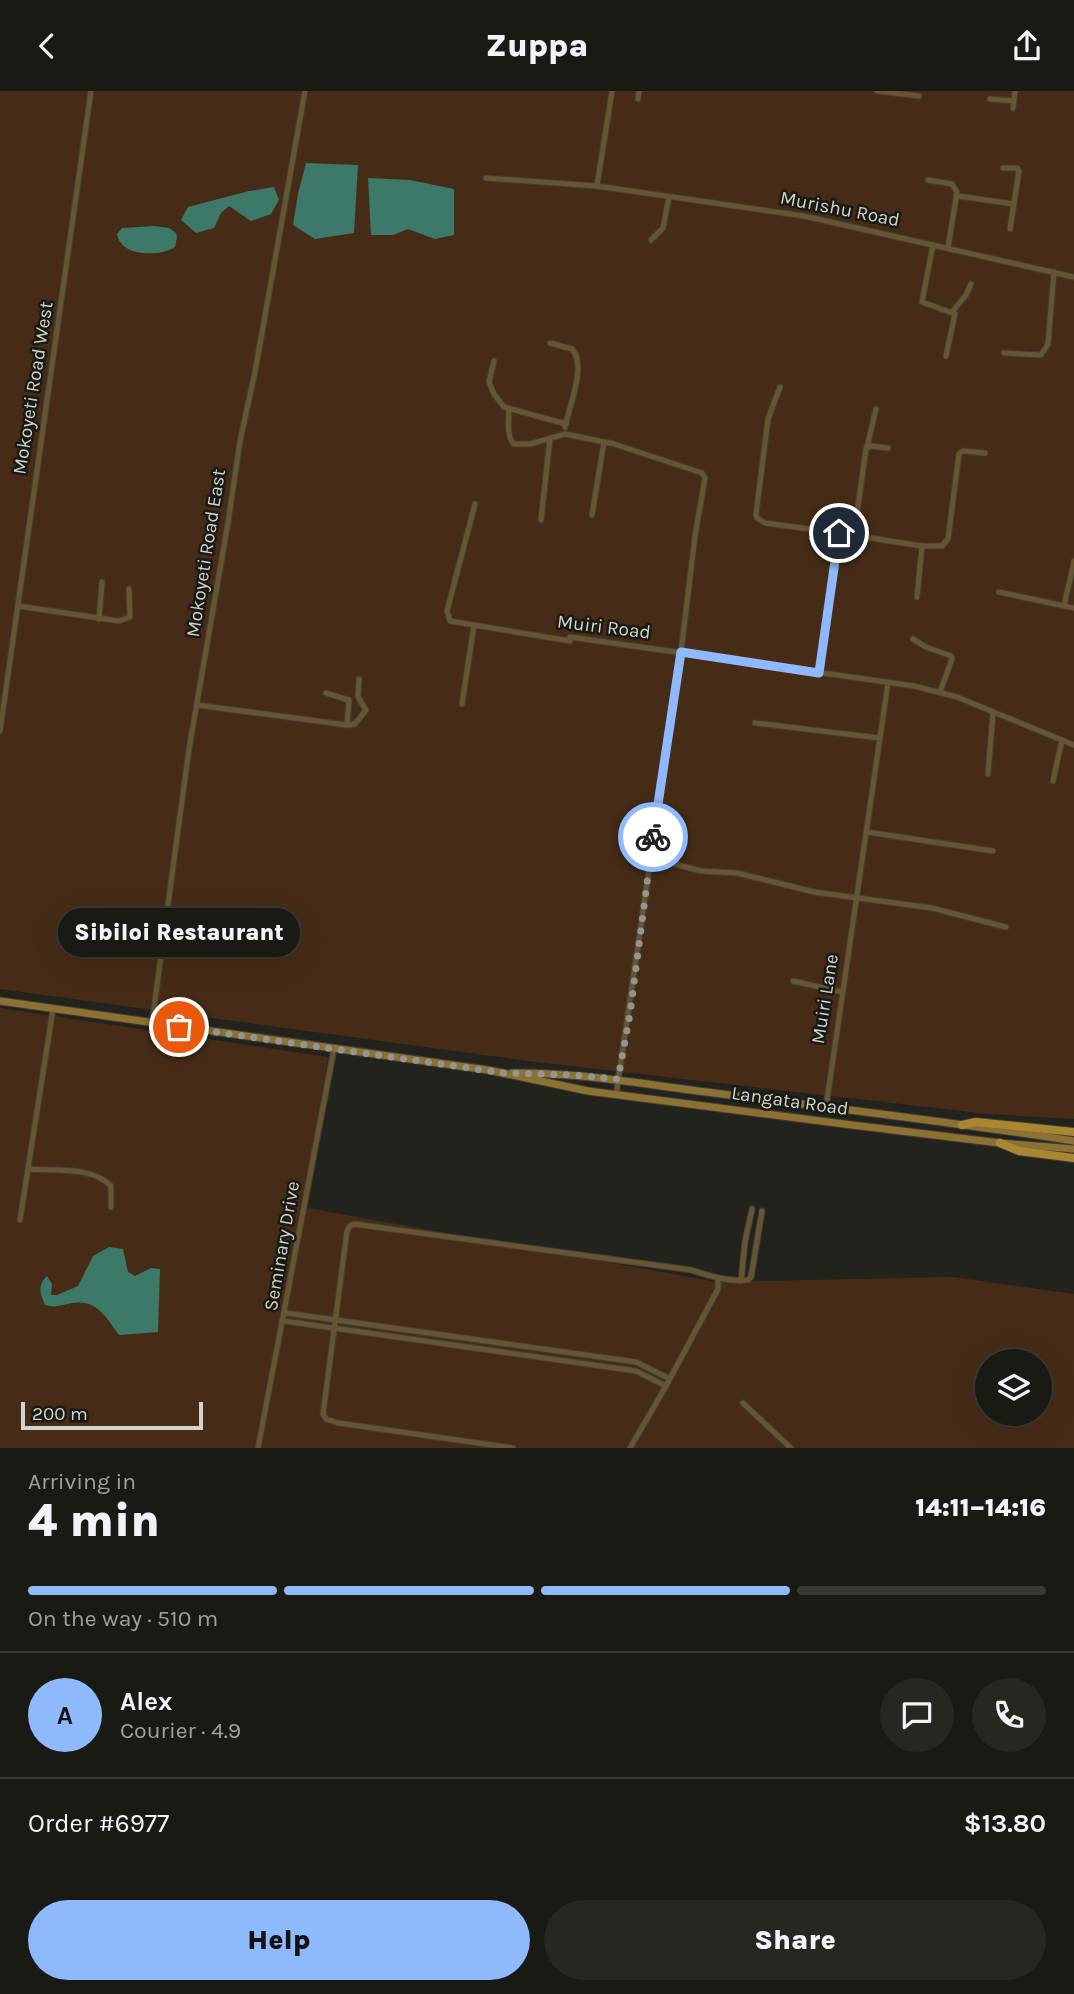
<!DOCTYPE html>
<meta charset="utf-8">
<style>
:root{--surface:#1a1a15;--page:#272722;--text:#f1f3f6;--muted:#9fa1a0;--line:#383834;--accent:#8eb9fd}
body{margin:0;font-family:Karla,sans-serif;background:var(--page);color:var(--text);height:100vh;display:flex;flex-direction:column;font-size:26px;white-space:nowrap}
*{box-sizing:border-box;margin:0}
p{font-size:23px;color:var(--muted)}
.icon{flex:none;width:38px;height:38px;fill:none;stroke:currentColor;stroke-width:2;stroke-linecap:round;stroke-linejoin:round}
.map{position:relative;height:1357px;overflow:hidden}
.side{display:flex;flex-direction:column;background:var(--surface);flex:1}
.side>*{flex:none}
.fabs{position:absolute;left:975px;top:1258px;display:grid;gap:14px}
.fabs a{display:grid;place-items:center;width:77px;height:77px;border-radius:50%;background:var(--surface);box-shadow:0 7px 28px #0002,0 0 0 2px var(--line);font-size:35px}
.scale{position:absolute;left:21px;bottom:18px;width:182px;box-sizing:border-box;padding-left:7px;border:4px solid #d2d3cd;border-top:0;font-size:19px;line-height:24px;white-space:nowrap;color:#d2d3cd;-webkit-text-stroke:5px #191a13;paint-order:stroke}
.pin{position:absolute;display:grid;place-items:center;width:60px;height:60px;color:#fff;margin:-30px;border:4px solid #fff;border-radius:50%;box-shadow:0 2px 7px #0007}
.courier{position:absolute;display:grid;place-items:center;width:70px;height:70px;margin:-35px;border:5px solid #8eb9fd;border-radius:50%;background:#fff;color:#222;box-shadow:0 2px 9px #0007}
.bubble{position:absolute;height:49px;border-radius:24px;background:var(--surface);box-shadow:0 7px 28px #0002,0 0 0 2px var(--line);font-size:23px;font-weight:800;line-height:49px;text-align:center}
.overview em{font-style:normal;font-weight:800}
.overview div{display:flex;flex-direction:column-reverse}
.overview{display:flex;align-items:center;justify-content:space-between;height:119px;padding:0 28px}
h1{font-size:46px;font-weight:800;line-height:52px}
.bar{display:grid;grid-template-columns:repeat(4,1fr);gap:10px 7px;align-content:center;height:84px;padding:0 28px}
.bar i{height:9px;border-radius:5px;background:var(--line)}
.bar .on{background:var(--accent)}
.bar p{grid-column:span 4}
.line{display:flex;align-items:center;gap:18px;padding:0 28px;border-top:2px solid var(--line)}
.line div{flex:1}
.round{display:grid;place-items:center;flex:none;width:74px;height:74px;border-radius:37px;background:var(--page)}
.cta{display:flex;gap:14px;margin-top:auto;padding:14px 28px}
.cta a{flex:1;height:80px;border-radius:42px;background:var(--accent);color:#111;font-size:28px;font-weight:800;line-height:80px;text-align:center}
.cta a+a{background:var(--page);color:var(--text)}
header{display:flex;justify-content:space-between;align-items:center;height:91px;padding:0 28px;background:var(--surface);font-size:32px;font-weight:800}
.map>svg:first-child{display:block}
.green{fill:#462c17;fill-rule:evenodd}
.water{fill:#3c7968}
.lines{fill:none;stroke-linecap:round;stroke-linejoin:round}
.street-casing{stroke:#3e3f38;stroke-width:7}
.secondary-casing{stroke:#3e3f38;stroke-width:9}
.primary-casing{stroke:#3e3f38;stroke-width:10}
.street{stroke:#665530;stroke-width:5}
.secondary{stroke:#8c7132;stroke-width:7}
.primary{stroke:#a98731;stroke-width:8}
.done{stroke:#94958f;stroke-width:7;stroke-dasharray:0 12.6}
.route{stroke:#8eb9fd;stroke-width:9}
.labels{text-anchor:middle;dominant-baseline:central;stroke-width:5;stroke-linejoin:round;paint-order:stroke}
.street-label{font-size:19px;fill:#d2d3cd;stroke:#191a13}
</style>
<header><svg class="icon" aria-label="back" viewBox="0 0 24 24"><path d="M15 5l-7 7 7 7"/></svg>Zuppa<svg class="icon" aria-label="share" viewBox="0 0 24 24"><path d="M12 15V3M7 8l5-5 5 5M5 13v7h14v-7"/></svg></header>
<div class="map">
<svg width="1074" height="1357" viewBox="0 0 1074 1357">
<rect width="100%" height="100%" fill="#22231c"/>
<g class="green">
<path d="M 0,0 L 1074,0 L 1074,1028 L 988,1023 L 535,971 L 0,898 Z"/>
<path d="M 0,917 L 328,966 L 308,1117 L 717,1191 L 953,1186 L 1074,1203 L 1074,1357 L 0,1357 ZM 987,1270 L 1040,1270 L 1040,1323 L 987,1323 Z"/>
</g>
<g class="water">
<path d="M 306,72 L 358,74 L 354,142 L 315,148 L 293,134 L 298,103 Z"/>
<path d="M 368,87 L 410,89 L 454,98 L 454,144 L 435,148 L 408,138 L 393,144 L 371,144 Z"/>
<path d="M 274,96 L 279,109 L 271,123 L 251,130 L 229,115 L 221,122 L 214,137 L 196,142 L 181,129 L 188,116 L 249,100 Z"/>
<path d="M 154,135 L 169,137 L 176,142 L 177,146 L 175,156 C 159,166 121,166 117,143 L 122,137 Z"/>
<path d="M 109,1156 L 123,1158 L 128,1181 L 135,1185 L 151,1177 L 160,1178 L 158,1241 L 119,1244 C 106,1226 97,1208 72,1212 C 61,1214 56,1217 45,1214 C 40,1202 37,1195 47,1185 L 52,1193 L 51,1204 L 57,1204 L 78,1195 L 93,1165 Z"/>
</g>
<g class="lines">
<g class="street-casing">
<g id="street">
<path d="M 877,0 L 919,5"/>
<path d="M 638,8 L 639,0"/>
<path d="M 990,8 L 1014,10"/>
<path d="M 1013,17 L 1015,0"/>
<path d="M 1003,77 L 1017,77 L 1019,80 L 1010,138"/>
<path d="M 486,87 L 597,95 L 804,125 L 1074,186"/>
<path d="M 928,89 L 952,93 L 957,101 L 948,157"/>
<path d="M 597,95 L 612,0"/>
<path d="M 958,105 L 1014,113"/>
<path d="M 651,149 L 663,137 L 669,106"/>
<path d="M 933,154 L 922,211 L 955,223 L 946,265"/>
<path d="M 952,221 L 966,204 L 971,193"/>
<path d="M 550,252 L 572,258 C 587,274 569,316 565,336"/>
<path d="M 1004,262 L 1041,264 L 1048,253 L 1054,181"/>
<path d="M 494,270 L 489,291 L 494,303 L 504,316 L 566,333"/>
<path d="M 780,296 L 768,328 L 756,423 L 757,427 L 765,432 L 839,442 L 819,581"/>
<path d="M 509,318 C 509,329 506,345 514,353 L 530,353 L 565,343 L 614,353 L 702,382 L 705,387 L 695,445 L 681,561 L 616,1004"/>
<path d="M 867,356 L 876,318"/>
<path d="M 475,413 L 447,520 L 450,530 L 570,550 L 570,546 L 914,595 L 957,606 L 1074,654"/>
<path d="M 592,424 L 604,351"/>
<path d="M 541,429 L 550,347"/>
<path d="M 839,442 L 922,455 L 942,455 L 948,448 L 959,363 L 963,360 L 985,362"/>
<path d="M 854,444 L 866,358 L 870,355 L 888,357"/>
<path d="M 999,501 L 1074,517"/>
<path d="M 917,506 L 922,455"/>
<path d="M 18,515 L 119,530 L 130,526 L 129,498"/>
<path d="M 1064,515 L 1074,470"/>
<path d="M 99,528 L 102,491"/>
<path d="M 913,548 L 926,556 L 951,565 L 952,568 L 940,601"/>
<path d="M 326,602 L 349,609 L 347,634"/>
<path d="M 462,613 L 474,534"/>
<path d="M 197,614 L 347,634 L 355,633 L 366,619 L 358,606 L 359,588"/>
<path d="M 755,632 L 879,647"/>
<path d="M 0,640 L 91,0"/>
<path d="M 988,683 L 993,622"/>
<path d="M 1053,690 L 1062,649"/>
<path d="M 867,741 L 993,760"/>
<path d="M 671,772 L 701,780 L 737,782 L 814,801 L 932,817 L 1006,836"/>
<path d="M 793,890 L 842,901"/>
<path d="M 152,932 L 189,658 L 228,432 L 240,350 L 255,281 L 305,0"/>
<path d="M 826,1016 L 888,592"/>
<path d="M 28,1078 C 54,1080 92,1075 111,1095 L 111,1116"/>
<path d="M 20,1129 L 53,918"/>
<path d="M 741,1190 L 745,1151 L 752,1118"/>
<path d="M 286,1222 L 636,1271 L 670,1288"/>
<path d="M 284,1230 L 636,1280 L 666,1295"/>
<path d="M 743,1312 L 791,1357"/>
<path d="M 258,1357 L 334,958"/>
<path d="M 513,1357 L 338,1332 L 326,1328 L 323,1323 L 347,1140 L 350,1135 L 354,1133 L 691,1179 C 710,1185 728,1191 748,1189 L 751,1186 L 762,1120"/>
<path d="M 630,1357 L 666,1295 L 718,1198 L 718,1188"/>
</g>
</g>
<g class="secondary-casing">
<g id="secondary">
<path d="M 0,910 L 488,979 L 588,1000 L 852,1034 L 1000,1052 L 1074,1058"/>
<path d="M 512,982 C 580,981 646,994 714,1002 C 834,1017 954,1031 1074,1050"/>
</g>
</g>
<g class="primary-casing">
<g id="primary">
<path d="M 962,1034 L 976,1031 L 1074,1041"/>
<path d="M 1000,1052 L 1019,1060 L 1074,1067"/>
</g>
</g>
<use href="#street" class="street"/>
<use href="#secondary" class="secondary"/>
<use href="#primary" class="primary"/>
</g>
<g class="lines">
<path class="done" d="M 179,936 L 504,982 L 572,984 L 618,988 L 630,923 L 653,746"/>
<path class="route" d="M 653,746 L 681,561 L 819,582 L 839,442"/>
</g>
<g class="labels">
<g class="street-label">
<text transform="translate(840 118) rotate(11)">Murishu Road</text>
<text transform="translate(33 297) rotate(-81)">Mokoyeti Road West</text>
<text transform="translate(206 462) rotate(-81)">Mokoyeti Road East</text>
<text transform="translate(604 536) rotate(7)">Muiri Road</text>
<text transform="translate(825 908) rotate(-81)">Muiri Lane</text>
<text transform="translate(790 1010) rotate(8)">Langata Road</text>
<text transform="translate(282 1155) rotate(-80)">Seminary Drive</text>
</g>
</g>
</svg>
<div class="fabs">
<a><svg class="icon" aria-label="layers" viewBox="0 0 24 24"><path d="M12 4l9 5-9 5-9-5zM3 14l9 5 9-5"/></svg></a>
</div>
<div class="scale">200 m</div>
<div class="pin" style="left:179px;top:936px;background:#ea580c"><svg class="icon" aria-label="bag" viewBox="0 0 24 24"><path d="M5 8h14l-1 12H6zM9 8a3 3 0 0 1 6 0"/></svg></div>
<div class="pin" style="left:839px;top:442px;background:#1f2937"><svg class="icon" aria-label="home" viewBox="0 0 24 24"><path d="M3 11l9-7 9 7M6 9v11h12V9"/></svg></div>
<div class="courier" style="left:653px;top:746px"><svg class="icon" aria-label="bike" viewBox="0 0 24 24"><circle cx="6" cy="16" r="4"/><circle cx="18" cy="16" r="4"/><path d="M6 16l4-8h5l3 8M10 8l3 8H6M13 5h3"/></svg></div>
<div class="bubble" style="left:58px;top:817px;width:242px">Sibiloi Restaurant</div>
</div>
<section class="side">
<div class="overview"><div><h1>4 min</h1><p>Arriving in</p></div><em>14:11–14:16</em></div>
<div class="bar"><i class="on"></i><i class="on"></i><i class="on"></i><i></i><p>On the way · 510 m</p></div>
<div class="line" style="height:126px"><b class="round" style="background:var(--accent);color:#111">A</b><div><b>Alex</b><p>Courier · 4.9</p></div><a class="round"><svg class="icon" aria-label="chat" viewBox="0 0 24 24"><path d="M4 5h16v11H9l-5 4z"/></svg></a><a class="round"><svg class="icon" aria-label="phone" viewBox="0 0 24 24"><path d="M5 4h4l2 5-3 2q2 4 5 5l2-3 5 2v4C11 20 4 13 5 4z"/></svg></a></div>
<div class="line" style="height:91px"><div>Order #6977</div><b>$13.80</b></div>
<div class="cta"><a>Help</a><a>Share</a></div>
</section>
